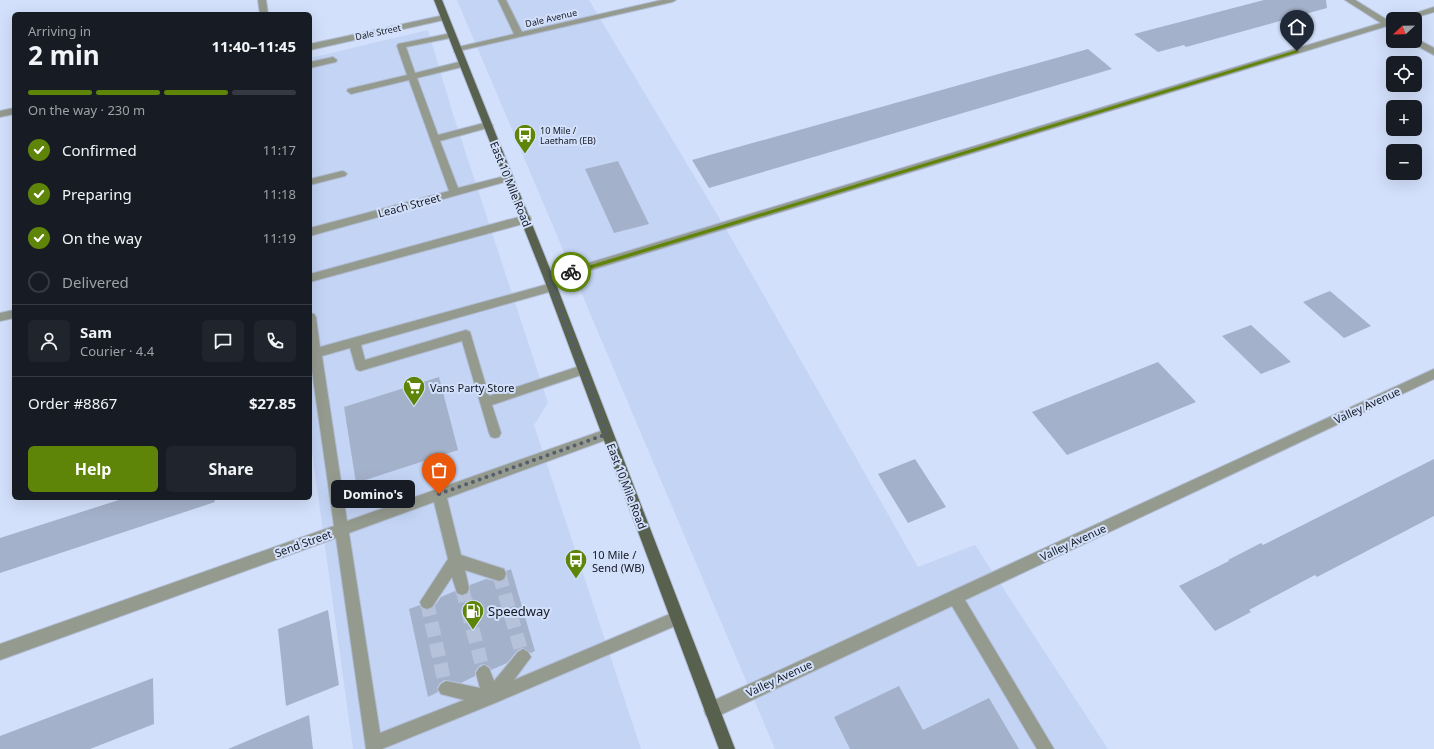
<!DOCTYPE html>
<meta charset="utf-8">
<style>
:root{--surface:#171b24;--page:#20242c;--text:#f1f3f6;--muted:#9ea1a6;--line:#363941;--accent:#5e8408}
body{margin:0;font-family:"Noto Sans",sans-serif;background:var(--page);color:var(--text);height:100vh;display:flex;flex-direction:column;font-size:15px;white-space:nowrap}
*{box-sizing:border-box;margin:0}
p{font-size:13px;color:var(--muted)}
.icon{flex:none;width:22px;height:22px;fill:none;stroke:currentColor;stroke-width:2;stroke-linecap:round;stroke-linejoin:round}
.map{position:relative;flex:1;overflow:hidden}
.sheet{position:absolute;left:12px;top:12px;width:300px;height:488px;display:flex;flex-direction:column;background:var(--surface);border-radius:6px;box-shadow:0 4px 16px #0002}
.sheet>*{flex:none}
.needle{width:26px;rotate:248deg}
.fabs{position:absolute;left:1386px;top:12px;display:grid;gap:8px}
.fabs a{display:grid;place-items:center;width:36px;height:36px;border-radius:6px;background:var(--surface);box-shadow:0 4px 16px #0002;font-size:20px}
.pin{position:absolute;display:grid;place-items:center;width:34px;height:34px;color:#fff;margin:-41px -17px;border-radius:50% 50% 50% 0;rotate:-45deg;box-shadow:0 0 4px #0007}
.pin .icon{rotate:45deg}
.courier{position:absolute;display:grid;place-items:center;width:40px;height:40px;margin:-20px;border:3px solid #5e8408;border-radius:50%;background:#fff;color:#222;box-shadow:0 1px 5px #0007}
.bubble{position:absolute;height:28px;border-radius:6px;background:var(--surface);box-shadow:0 4px 16px #0002;font-size:13px;font-weight:700;line-height:28px;text-align:center}
.head em{font-style:normal;font-weight:700}
.head div{display:flex;flex-direction:column-reverse}
.head{display:flex;align-items:center;justify-content:space-between;height:68px;padding:0 16px}
h1{font-size:26px;font-weight:700;line-height:30px}
.bar{display:grid;grid-template-columns:repeat(4,1fr);gap:6px 4px;align-content:center;height:48px;padding:0 16px}
.bar i{height:5px;border-radius:3px;background:var(--line)}
.bar .current{background:var(--accent)}
.bar p{grid-column:span 4}
.line{display:flex;align-items:center;gap:10px;padding:0 16px;border-top:1px solid var(--line)}
.line div{flex:1}
.round{display:grid;place-items:center;flex:none;width:42px;height:42px;border-radius:6px;background:var(--page)}
ol{padding:0 16px;list-style:none}
li{display:flex;align-items:center;gap:12px;height:44px}
li p{margin-inline-start:auto}
li .icon{padding:4px;border-radius:50%;background:var(--accent);color:#fff;stroke-width:4}
li:last-child{color:var(--muted)}
li i{width:22px;height:22px;border:2px solid var(--line);border-radius:50%}
.action{display:flex;gap:8px;margin-top:auto;padding:8px 16px}
.action a{flex:1;height:46px;border-radius:6px;background:var(--accent);color:#fff;font-size:16px;font-weight:700;line-height:46px;text-align:center}
.action a+a{background:var(--page);color:var(--text)}
.map>svg:first-child{display:block}
.built{fill:#c3d4f5}
.building{fill:#a4b1ca}
.lines{fill:none;stroke-linecap:round;stroke-linejoin:round}
.minor-tunnel{stroke:#b6c2da;stroke-width:14;stroke-dasharray:14 7;stroke-linecap:butt}
.minor-casing{stroke:#b0bcd4;stroke-width:2}
.major-casing{stroke:#b0bcd4;stroke-width:2}
.minor{fill:#959a8f;fill-rule:evenodd}
.major{fill:#57614d;fill-rule:evenodd}
.route{fill:#5e8408}
.done{stroke:#565d6d;stroke-width:4;stroke-dasharray:0 7.2}
.labels{text-anchor:middle;dominant-baseline:central;stroke-width:4;stroke-linejoin:round;paint-order:stroke}
.far-street-label{font-size:9px;fill:#121720;stroke:#d3e0fb}
.far-poi-label{font-size:9px;fill:#121720;stroke:#d3e0fb;text-anchor:start}
.street-label{font-size:11px;fill:#121720;stroke:#d3e0fb}
.poi-label{font-size:11px;fill:#121720;stroke:#d3e0fb;text-anchor:start}
.near-poi-label{font-size:13px;fill:#121720;stroke:#d3e0fb;text-anchor:start}
</style>
<div class="map">
<svg width="1434" height="749" viewBox="0 0 1434 749">
<rect width="100%" height="100%" fill="#d3e0fb"/>
<g class="built">
<path d="M 457,0 L 589,0 L 733,241 L 918,567 L 975,545 L 1108,749 L 775,749 Z"/>
<path d="M 428,30 L 453,114 L 548,403 L 534,425 L 641,749 L 353,749 L 310,437 L 310,58 Z"/>
</g>
<g class="building">
<path d="M 1264,0 L 1326,0 L 1327,8 L 1186,47 L 1184,45 L 1158,52 L 1134,34 Z"/>
<path d="M 1088,49 L 1112,69 L 709,188 L 692,160 Z"/>
<path d="M 618,161 L 649,224 L 614,233 L 585,169 Z"/>
<path d="M 1330,291 L 1371,326 L 1344,338 L 1303,302 Z"/>
<path d="M 1251,325 L 1291,362 L 1261,374 L 1222,336 Z"/>
<path d="M 1158,362 L 1196,402 L 1067,455 L 1032,412 Z"/>
<path d="M 439,377 L 458,450 L 356,483 L 344,407 Z"/>
<path d="M 915,459 L 946,507 L 908,523 L 878,474 Z"/>
<path d="M 1434,459 L 1434,516 L 1317,577 L 1315,575 L 1249,610 L 1251,612 L 1215,631 L 1179,586 L 1229,561 L 1228,560 L 1261,543 L 1263,545 Z"/>
<path d="M 125,498 L 214,498 L 215,502 L 0,573 L 0,538 Z"/>
<path d="M 511,569 L 535,651 L 531,653 L 522,648 L 517,651 L 507,663 L 491,670 L 490,667 L 483,664 L 478,667 L 475,672 L 475,676 L 461,683 L 445,680 L 440,683 L 437,688 L 438,692 L 428,697 L 409,609 L 420,605 L 421,608 L 428,610 L 433,608 L 441,597 L 455,591 L 456,594 L 463,596 L 468,594 L 470,585 L 486,579 L 500,582 L 505,580 L 507,575 L 506,571 Z"/>
<path d="M 328,610 L 339,685 L 286,706 L 278,629 Z"/>
<path d="M 153,678 L 154,724 L 90,749 L 0,749 L 0,736 Z"/>
<path d="M 899,686 L 923,730 L 989,698 L 1019,749 L 850,749 L 834,717 Z"/>
<path d="M 309,715 L 313,749 L 228,749 Z"/>
</g>
<g class="lines">
<g class="minor-tunnel">
<path d="M 499,574 L 523,657"/>
<path d="M 462,588 L 484,673"/>
<path d="M 427,602 L 446,689"/>
</g>
<g class="minor-casing">
<g id="minor">
<path d="M 258,0 L 266,0 L 268,14 L 260,14 Z"/>
<path d="M 498,0 L 506,0 L 522,32 L 662,0 L 676,0 L 672,2 L 454,52 L 454,48 L 514,34 Z"/>
<path d="M 1345,0 L 1355,0 L 1389,21 L 1393,20 L 1393,28 L 1387,26 L 549,283 L 544,279 L 549,275 L 1381,23 Z"/>
<path d="M 1434,7 L 1434,12 L 1410,19 L 1398,19 Z"/>
<path d="M 445,15 L 448,15 L 448,19 L 310,50 L 310,44 Z"/>
<path d="M 452,33 L 456,35 L 455,37 L 406,47 L 415,73 L 463,61 L 467,64 L 466,66 L 417,78 L 438,135 L 488,122 L 493,125 L 491,127 L 440,141 L 458,188 L 509,175 L 514,178 L 512,180 L 310,236 L 310,228 L 449,191 L 409,80 L 351,94 L 347,91 L 348,89 L 407,75 L 397,46 L 398,44 Z"/>
<path d="M 1415,38 L 1434,48 L 1434,55 L 1412,43 L 1411,41 L 1415,41 Z"/>
<path d="M 333,57 L 337,60 L 336,62 L 310,68 L 310,62 Z"/>
<path d="M 14,108 L 14,114 L 0,117 L 0,111 Z"/>
<path d="M 342,171 L 345,172 L 347,174 L 345,176 L 310,185 L 310,179 Z"/>
<path d="M 526,215 L 530,216 L 531,219 L 530,222 L 310,282 L 310,274 Z"/>
<path d="M 552,283 L 558,287 L 556,290 L 361,345 L 365,360 L 466,330 L 470,332 L 489,396 L 583,365 L 587,367 L 589,370 L 587,373 L 492,405 L 501,433 L 499,437 L 495,438 L 491,437 L 489,433 L 462,341 L 360,371 L 356,369 L 350,348 L 322,356 L 347,521 L 607,429 L 611,430 L 613,434 L 611,438 L 447,498 L 461,555 L 504,569 L 506,574 L 504,579 L 499,581 L 465,570 L 469,588 L 467,593 L 462,595 L 457,593 L 452,577 L 432,607 L 427,609 L 422,607 L 420,602 L 448,559 L 434,502 L 349,533 L 380,733 L 464,700 L 441,694 L 438,689 L 441,684 L 446,681 L 480,688 L 476,673 L 479,668 L 484,665 L 489,668 L 494,681 L 518,652 L 523,649 L 528,652 L 531,657 L 514,680 L 677,611 L 682,613 L 684,618 L 682,623 L 495,703 L 382,749 L 366,749 L 336,538 L 0,660 L 0,644 L 334,526 L 310,357 L 310,313 L 314,314 L 316,317 L 320,347 Z"/>
<path d="M 14,310 L 14,318 L 0,321 L 0,313 Z"/>
<path d="M 1434,369 L 1434,379 L 965,600 L 1054,749 L 1037,749 L 952,606 L 718,716 L 712,718 L 706,716 L 704,710 L 706,704 Z"/>
</g>
</g>
<g class="major-casing">
<path id="major" d="M 434,0 L 442,0 L 554,279 L 735,749 L 719,749 L 544,279 Z"/>
</g>
<use href="#minor" class="minor"/>
<use href="#major" class="major"/>
</g>
<path class="route" d="M 1297,50 L 1299,52 L 573,274 L 568,272 Z"/>
<g class="lines">
<path class="done" d="M 439,494 L 607,434 L 549,279 L 571,272"/>
</g>
<defs>
<g id="bus-pin" transform="scale(1.15)"><path d="M0 17L-7.5 6A9.5 9.5 0 1 1 7.5 6Z" fill="#5e8408" stroke="#d3e0fb"/><path d="M-5-6H5V4H4V6H2V4H-2V6H-4V4H-5ZM-3.5-4V0h7V-4ZM-3.5 1.2v1.5H-2V1.2ZM2 1.2v1.5H3.5V1.2Z" fill="#fff"/></g>
<g id="supermarket-pin" transform="scale(1.15)"><path d="M0 17L-7.5 6A9.5 9.5 0 1 1 7.5 6Z" fill="#5e8408" stroke="#d3e0fb"/><path d="M-6-5.5h2.5l.6 2H6L4.5 2H-2.5L-4.4-4H-6ZM-1.5 3.2a1.3 1.3 0 1 0 .1 0ZM3 3.2a1.3 1.3 0 1 0 .1 0Z" fill="#fff"/></g>
<g id="fuel-pin" transform="scale(1.15)"><path d="M0 17L-7.5 6A9.5 9.5 0 1 1 7.5 6Z" fill="#5e8408" stroke="#d3e0fb"/><path d="M-5.5-6h7V0h2V4h1.3V-2.5L3-4.5l.8-.8L6-3V5H2.5V1h-1V6h-7ZM-4.2-4.7v3.2H.2V-4.7Z" fill="#fff"/></g>
</defs>
<g fill-rule="evenodd">
<use href="#bus-pin" x="525" y="135"/>
<use href="#supermarket-pin" x="414" y="387"/>
<use href="#bus-pin" x="576" y="560"/>
<use href="#fuel-pin" x="473" y="611"/>
</g>
<g class="labels">
<g class="far-street-label">
<text transform="translate(551 18) rotate(-13)">Dale Avenue</text>
<text transform="translate(378 32) rotate(-12)">Dale Street</text>
</g>
<g class="far-poi-label">
<text x="540" y="130">10 Mile /<tspan x="540" dy="10">Laetham (EB)</tspan></text>
</g>
<g class="street-label">
<text transform="translate(511 184) rotate(68)">East 10 Mile Road</text>
<text transform="translate(409 205) rotate(-15)">Leach Street</text>
<text transform="translate(1367 405) rotate(-25)">Valley Avenue</text>
<text transform="translate(627 486) rotate(69)">East 10 Mile Road</text>
<text transform="translate(1073 542) rotate(-25)">Valley Avenue</text>
<text transform="translate(303 543) rotate(-20)">Send Street</text>
<text transform="translate(779 678) rotate(-25)">Valley Avenue</text>
</g>
<g class="poi-label">
<text x="430" y="387">Vans Party Store</text>
<text x="592" y="554">10 Mile /<tspan x="592" dy="13">Send (WB)</tspan></text>
</g>
<g class="near-poi-label">
<text x="488" y="611">Speedway</text>
</g>
</g>
</svg>
<div class="fabs">
<a><svg class="needle" viewBox="-14 -14 28 28"><path d="M0-13l5 13h-10z" fill="#e53935"/><path d="M0 13l5-13h-10z" fill="#9ea1a6"/></svg></a>
<a><svg class="icon" aria-label="locate" viewBox="0 0 24 24"><circle cx="12" cy="12" r="6"/><path d="M12 2v4M12 18v4M2 12h4M18 12h4"/></svg></a>
<a>+</a>
<a>−</a>
</div>
<div class="pin" style="left:439px;top:494px;background:#ea580c"><svg class="icon" aria-label="bag" viewBox="0 0 24 24"><path d="M5 8h14l-1 12H6zM9 8a3 3 0 0 1 6 0"/></svg></div>
<div class="pin" style="left:1297px;top:51px;background:#1f2937"><svg class="icon" aria-label="home" viewBox="0 0 24 24"><path d="M3 11l9-7 9 7M6 9v11h12V9"/></svg></div>
<div class="courier" style="left:571px;top:272px"><svg class="icon" aria-label="bike" viewBox="0 0 24 24"><circle cx="6" cy="16" r="4"/><circle cx="18" cy="16" r="4"/><path d="M6 16l4-8h5l3 8M10 8l3 8H6M13 5h3"/></svg></div>
<div class="bubble" style="left:331px;top:480px;width:84px">Domino's</div>
<section class="sheet">
<div class="head"><div><h1>2 min</h1><p>Arriving in</p></div><em>11:40–11:45</em></div>
<div class="bar"><i class="current"></i><i class="current"></i><i class="current"></i><i></i><p>On the way · 230 m</p></div>
<ol>
<li><svg class="icon" aria-label="check" viewBox="0 0 24 24"><path d="M5 12l5 5 9-10"/></svg>Confirmed<p>11:17</p></li>
<li><svg class="icon" aria-label="check" viewBox="0 0 24 24"><path d="M5 12l5 5 9-10"/></svg>Preparing<p>11:18</p></li>
<li><svg class="icon" aria-label="check" viewBox="0 0 24 24"><path d="M5 12l5 5 9-10"/></svg>On the way<p>11:19</p></li>
<li><i></i>Delivered</li>
</ol>
<div class="line" style="height:72px"><a class="round"><svg class="icon" aria-label="person" viewBox="0 0 24 24"><circle cx="12" cy="8" r="4"/><path d="M4 21q1-7 8-7t8 7"/></svg></a><div><b>Sam</b><p>Courier · 4.4</p></div><a class="round"><svg class="icon" aria-label="chat" viewBox="0 0 24 24"><path d="M4 5h16v11H9l-5 4z"/></svg></a><a class="round"><svg class="icon" aria-label="phone" viewBox="0 0 24 24"><path d="M5 4h4l2 5-3 2q2 4 5 5l2-3 5 2v4C11 20 4 13 5 4z"/></svg></a></div>
<div class="line" style="height:52px"><div>Order #8867</div><b>$27.85</b></div>
<div class="action"><a>Help</a><a>Share</a></div>
</section>
</div>
